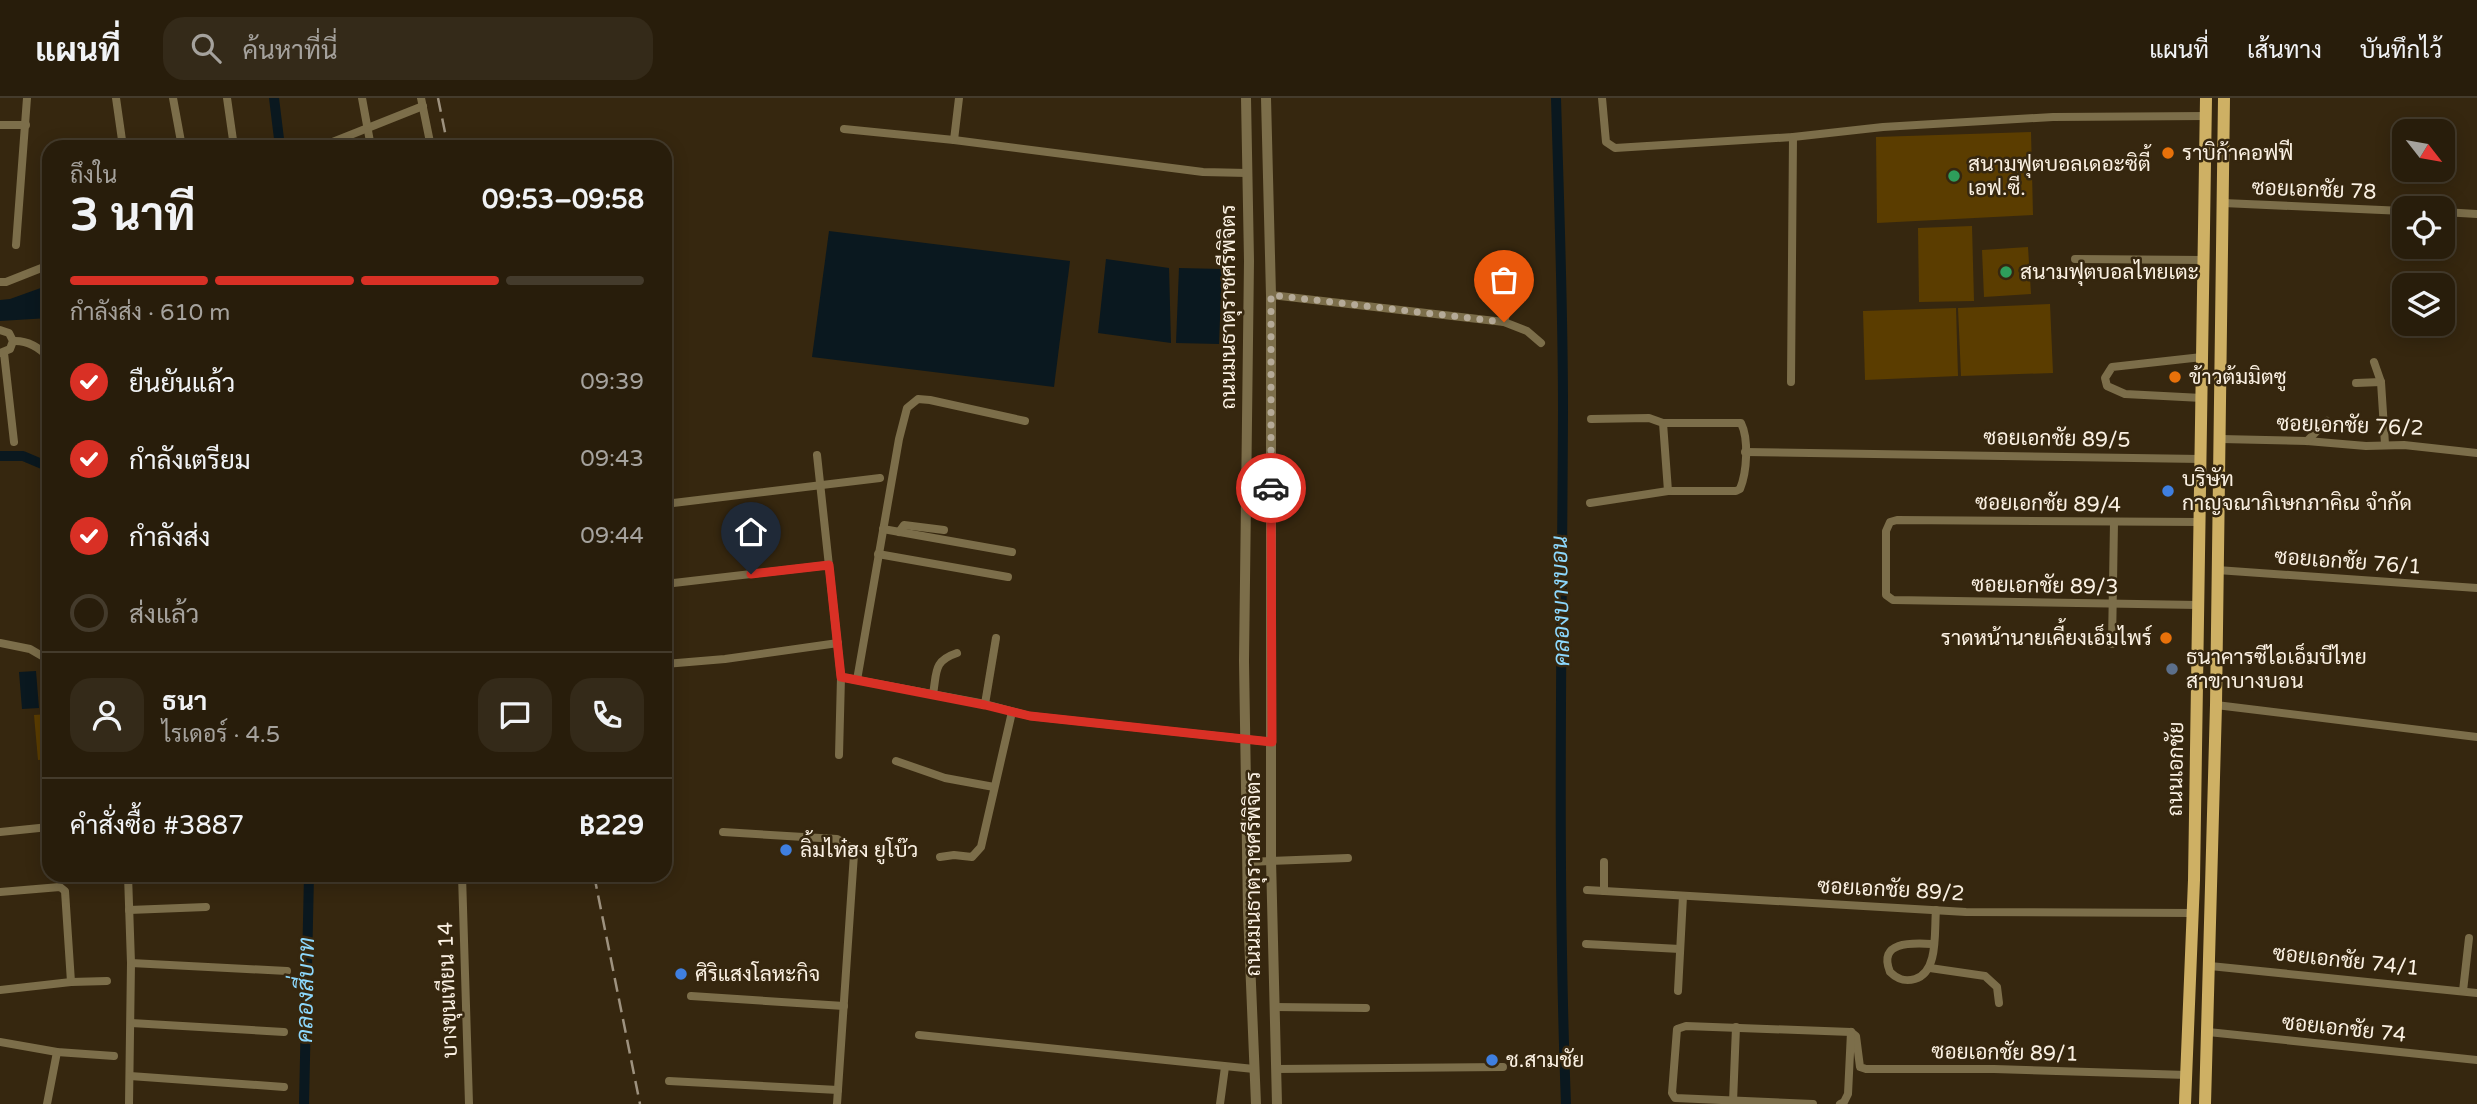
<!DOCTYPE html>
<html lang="th">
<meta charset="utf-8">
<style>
:root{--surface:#281d0b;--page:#342a19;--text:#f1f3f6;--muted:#a5a29d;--line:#443b2c;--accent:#d93025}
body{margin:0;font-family:"Varela Round",Sarabun,sans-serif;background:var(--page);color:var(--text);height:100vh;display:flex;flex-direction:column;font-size:26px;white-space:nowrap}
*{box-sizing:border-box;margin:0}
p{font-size:23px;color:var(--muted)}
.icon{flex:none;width:38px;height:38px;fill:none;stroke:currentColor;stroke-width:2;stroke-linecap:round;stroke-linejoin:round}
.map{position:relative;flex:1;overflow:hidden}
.drawer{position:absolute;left:42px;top:42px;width:630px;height:742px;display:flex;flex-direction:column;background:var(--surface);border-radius:21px;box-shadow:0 4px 18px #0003,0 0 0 2px var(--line)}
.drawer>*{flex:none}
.needle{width:46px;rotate:121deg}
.tools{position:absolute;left:2392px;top:21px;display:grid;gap:14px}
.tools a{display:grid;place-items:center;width:63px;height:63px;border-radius:14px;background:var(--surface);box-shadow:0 4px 18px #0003,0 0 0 2px var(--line);font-size:35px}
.pin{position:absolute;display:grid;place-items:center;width:60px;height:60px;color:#fff;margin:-72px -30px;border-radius:50% 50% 50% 0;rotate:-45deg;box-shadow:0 0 7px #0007}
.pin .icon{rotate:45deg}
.courier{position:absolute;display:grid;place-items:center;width:70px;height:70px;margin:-35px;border:5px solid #d93025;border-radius:50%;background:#fff;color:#222;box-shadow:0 2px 9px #0007}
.summary em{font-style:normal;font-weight:700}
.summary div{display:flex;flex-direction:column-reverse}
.summary{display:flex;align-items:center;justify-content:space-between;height:119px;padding:0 28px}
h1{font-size:46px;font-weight:700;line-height:52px}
.bar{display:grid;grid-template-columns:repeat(4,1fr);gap:10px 7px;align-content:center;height:84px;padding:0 28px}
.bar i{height:9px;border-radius:5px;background:var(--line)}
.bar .selected{background:var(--accent)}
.bar p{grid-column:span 4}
.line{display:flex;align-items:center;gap:18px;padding:0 28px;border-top:2px solid var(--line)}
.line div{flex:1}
.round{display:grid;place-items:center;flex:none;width:74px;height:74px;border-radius:21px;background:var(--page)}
ol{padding:0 28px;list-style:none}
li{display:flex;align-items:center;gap:21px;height:77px}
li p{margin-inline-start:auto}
li .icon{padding:7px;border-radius:50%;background:var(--accent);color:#fff;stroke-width:4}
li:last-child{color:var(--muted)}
li i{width:38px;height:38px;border:4px solid var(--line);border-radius:50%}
header{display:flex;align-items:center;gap:42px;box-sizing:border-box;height:98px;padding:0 35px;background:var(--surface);border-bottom:2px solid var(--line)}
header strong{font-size:33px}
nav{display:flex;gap:38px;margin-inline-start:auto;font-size:24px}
.search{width:490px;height:63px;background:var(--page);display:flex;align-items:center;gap:18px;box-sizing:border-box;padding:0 24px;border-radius:21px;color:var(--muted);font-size:26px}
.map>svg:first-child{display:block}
.pitch{fill:#5b3d00}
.water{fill:#0a181f}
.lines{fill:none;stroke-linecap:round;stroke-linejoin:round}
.canal{stroke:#0a181f;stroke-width:10}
.minor{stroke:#7c6e4a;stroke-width:8}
.tertiary{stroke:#7c6e4a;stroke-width:10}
.primary{stroke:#ceb064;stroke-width:12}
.rail{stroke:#9e927f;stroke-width:2.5;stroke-dasharray:14 7;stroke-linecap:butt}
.done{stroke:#b5aa98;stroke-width:7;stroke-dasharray:0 12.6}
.route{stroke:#d93025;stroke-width:9}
.food-dot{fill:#e8710a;stroke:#36270f;stroke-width:2.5}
.leisure-dot{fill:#2e9e5b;stroke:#36270f;stroke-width:2.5}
.shop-dot{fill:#3f7fe0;stroke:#36270f;stroke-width:2.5}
.service-dot{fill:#5c6f8a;stroke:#36270f;stroke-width:2.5}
.labels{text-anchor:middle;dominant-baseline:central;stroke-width:5;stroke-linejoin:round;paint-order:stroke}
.poi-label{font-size:21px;fill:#faf0e2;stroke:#36270f;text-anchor:start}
.street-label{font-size:21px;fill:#faf0e2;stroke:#36270f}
.water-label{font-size:23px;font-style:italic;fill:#8dd8fd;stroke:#36270f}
</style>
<header>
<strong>แผนที่</strong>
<div class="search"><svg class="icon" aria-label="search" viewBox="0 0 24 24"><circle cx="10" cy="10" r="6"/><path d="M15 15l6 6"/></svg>ค้นหาที่นี่</div>
<nav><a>แผนที่</a><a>เส้นทาง</a><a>บันทึกไว้</a></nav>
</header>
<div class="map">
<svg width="2477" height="1006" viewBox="0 0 2477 1006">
<rect width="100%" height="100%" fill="#36270f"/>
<g class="pitch">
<path d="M 2031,34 L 2033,117 L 1877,125 L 1876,39 Z"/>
<path d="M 1972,128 L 1974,203 L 1919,204 L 1918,130 Z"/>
<path d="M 2028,149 L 2031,196 L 1984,199 L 1982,152 Z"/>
<path d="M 2050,206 L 2053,275 L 1961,278 L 1958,210 Z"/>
<path d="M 1956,210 L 1958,278 L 1865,282 L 1863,213 Z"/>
<path d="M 49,616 L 49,661 L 38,662 L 34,617 Z"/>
</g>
<g class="water">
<path d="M 829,133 L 1070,163 L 1054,289 L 812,259 Z"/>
<path d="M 1106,161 L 1169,170 L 1171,245 L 1098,235 Z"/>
<path d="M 1179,170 L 1222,171 L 1219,246 L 1176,245 Z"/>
<path d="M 49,187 L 49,220 L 0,223 L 0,202 L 10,201 Z"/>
<path d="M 36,573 L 39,610 L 22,611 L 19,574 Z"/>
</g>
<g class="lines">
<g class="canal">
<path d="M 274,0 L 280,49"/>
<path d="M 1556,0 C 1559,104 1563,208 1563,312 C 1562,544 1557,775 1566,1006"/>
<path d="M 0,358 L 23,358 L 49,369"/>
<path d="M 304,1006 L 309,777"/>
</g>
<g class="minor">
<path d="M 116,0 L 123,49"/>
<path d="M 173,0 L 182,49"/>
<path d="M 227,0 L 234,49"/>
<path d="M 362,0 L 371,49"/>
<path d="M 421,0 L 431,49"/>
<path d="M 1602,0 L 1606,44 L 1615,50 L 1793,39 L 1883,29 L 2053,19 L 2206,18"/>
<path d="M 0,27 L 26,27"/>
<path d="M 844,31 L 954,42 L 1203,74 L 1247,75"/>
<path d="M 954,42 L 959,0"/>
<path d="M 87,45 L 87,49"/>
<path d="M 320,49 L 423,8"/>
<path d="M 2223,105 L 2404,113"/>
<path d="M 2443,114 L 2477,116"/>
<path d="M 16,147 L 27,0"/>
<path d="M 2075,161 L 2204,162"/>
<path d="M 0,184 L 6,184 L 49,167"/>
<path d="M 1271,197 L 1504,224 L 1527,233 L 1541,245"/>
<path d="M 1504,224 L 1510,201"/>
<path d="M 0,232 L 9,235 L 13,243 L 10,251 L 0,255"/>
<path d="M 13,243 C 28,242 39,249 49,260"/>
<path d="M 4,255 L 14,344"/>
<path d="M 2202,259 L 2112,269 L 2105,280 L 2107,288 L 2125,296 L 2202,300"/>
<path d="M 2374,264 L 2381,284 L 2385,346"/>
<path d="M 1791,284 L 1793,39"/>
<path d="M 2356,285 L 2381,284"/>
<path d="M 1591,321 L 1649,320 L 1663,325 L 1741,325 C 1749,341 1747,374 1740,391 L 1736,393 L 1668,393 L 1663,325"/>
<path d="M 1025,323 L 930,302 L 918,301 L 907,310 L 899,341 L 857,582 L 985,606 L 1030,618 L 1272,644"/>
<path d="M 2221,341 L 2307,343 L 2366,348 L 2404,347 L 2477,355"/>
<path d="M 2307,343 L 2327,323"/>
<path d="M 1745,354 L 2201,361"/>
<path d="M 817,357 L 841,579 L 857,582"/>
<path d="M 1590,405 L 1668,393"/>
<path d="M 665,406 L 880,380"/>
<path d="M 883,431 L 1012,454"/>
<path d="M 899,434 L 904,427 L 944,432"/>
<path d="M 878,456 L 1008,479"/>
<path d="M 2217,472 L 2477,490"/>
<path d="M 665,486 L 829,467"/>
<path d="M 2198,507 L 1893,502 L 1886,497 L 1886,433 L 1890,424 L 1897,422 L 2199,424"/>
<path d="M 0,545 L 30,551 L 49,562"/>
<path d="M 2112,546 L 2114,424"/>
<path d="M 665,566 L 725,561 L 838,545"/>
<path d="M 933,596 C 937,574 933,563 957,555"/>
<path d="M 985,606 L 996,540"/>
<path d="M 2216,607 L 2477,639"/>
<path d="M 839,657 L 841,579"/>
<path d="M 896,663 L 945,680 L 994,689"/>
<path d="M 0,734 L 49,729"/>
<path d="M 723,734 L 837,741 L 850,749 L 854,756 L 837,1006"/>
<path d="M 940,759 L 954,757 L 972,759 L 981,749 L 1012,614"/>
<path d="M 1247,764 L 1348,760"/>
<path d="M 128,777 L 131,865 L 129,1006"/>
<path d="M 462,777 L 469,1006"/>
<path d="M 1587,792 L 1966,814 L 2193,815"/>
<path d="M 1604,793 L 1604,764"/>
<path d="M 0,794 L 60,789 L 65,793 L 71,884"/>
<path d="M 129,812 L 206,809"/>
<path d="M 1586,846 L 1680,851"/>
<path d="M 1933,846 C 1914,845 1877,842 1890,874 C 1897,881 1904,884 1915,881 C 1939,874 1934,833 1936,812"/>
<path d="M 131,865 L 287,873"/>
<path d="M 2210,868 L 2477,895"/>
<path d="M 1930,870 L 1985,878 L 1997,889 L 1999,905"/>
<path d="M 0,892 L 71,884 L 107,883"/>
<path d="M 1678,893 L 1683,798"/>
<path d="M 2463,893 L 2469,840"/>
<path d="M 691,898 L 844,908"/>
<path d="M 1274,909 L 1366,910"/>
<path d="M 131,925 L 284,934"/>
<path d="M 1851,934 L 1856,938 L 1860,969 L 1866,971 L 1994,971 L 2187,977"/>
<path d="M 2208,934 L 2477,962"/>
<path d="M 919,937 L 1254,971"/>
<path d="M 0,944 L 57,954 L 114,958"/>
<path d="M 1276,971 L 1503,969"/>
<path d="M 130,978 L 284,989"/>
<path d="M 669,983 L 838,992"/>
<path d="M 1733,1004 L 1736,929"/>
<path d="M 47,1006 L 57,954"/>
<path d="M 1220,1006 L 1225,969"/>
<path d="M 1813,1006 L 1675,1000 L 1672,995 L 1677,931 L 1686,928 L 1851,934"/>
<path d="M 1840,1006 L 1844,1004 L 1848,996 L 1851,934"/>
</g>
<g class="tertiary">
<path d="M 1246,0 L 1249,163 L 1244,563 L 1248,814 L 1256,1006"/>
<path d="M 1266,0 L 1271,197 L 1271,762 L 1277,1006"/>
</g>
<g class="primary">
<path d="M 2185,1006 L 2194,782 L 2206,0"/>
<path d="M 2205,1006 L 2216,607 L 2224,0"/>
</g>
<g class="rail">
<path d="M 438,0 L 448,49"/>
<path d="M 594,777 L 640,1006"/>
</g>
</g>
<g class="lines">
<path class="done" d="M 1271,390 L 1271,197 L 1504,224"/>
<path class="route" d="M 751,476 L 829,467 L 841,579 L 985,607 L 1030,618 L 1272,644 L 1271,390"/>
</g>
<g class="food-dot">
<circle cx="2168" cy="55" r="7"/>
<circle cx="2175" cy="279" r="7"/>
<circle cx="2166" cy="540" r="7"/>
</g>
<g class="leisure-dot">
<circle cx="1954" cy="78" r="7"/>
<circle cx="2006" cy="174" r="7"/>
</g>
<g class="shop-dot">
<circle cx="2168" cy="393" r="7"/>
<circle cx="786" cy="752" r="7"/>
<circle cx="681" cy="876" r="7"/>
<circle cx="1492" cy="962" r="7"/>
</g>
<circle class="service-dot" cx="2172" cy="571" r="7"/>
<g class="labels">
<g class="poi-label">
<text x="2182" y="55">ราบิก้าคอฟฟี</text>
<text x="1968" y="66">สนามฟุตบอลเดอะซิตี้<tspan x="1968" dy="24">เอฟ.ซี.</tspan></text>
<text x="2020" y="174">สนามฟุตบอลไทยเตะ</text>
<text x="2189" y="279">ข้าวต้มมิตซู</text>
<text x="2182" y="381">บริษัท<tspan x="2182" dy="24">กาญจณาภิเษกภาคิณ จำกัด</tspan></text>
<text x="2152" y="540" text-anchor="end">ราดหน้านายเคี้ยงเอ็มไพร์</text>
<text x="2186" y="559">ธนาคารซีไอเอ็มบีไทย<tspan x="2186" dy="24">สาขาบางบอน</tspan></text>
<text x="800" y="752">ลิ้มไท๋ฮง ยูโบ๊ว</text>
<text x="695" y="876">ศิริแสงโลหะกิจ</text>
<text x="1506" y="962">ช.สามชัย</text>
</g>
<g class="street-label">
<text transform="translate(2314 92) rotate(2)">ซอยเอกชัย 78</text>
<text transform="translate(1228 209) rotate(-90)">ถนนมนธาตุราชศรีพิจิตร</text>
<text transform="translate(2350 328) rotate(2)">ซอยเอกชัย 76/2</text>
<text transform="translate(2057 341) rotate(1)">ซอยเอกชัย 89/5</text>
<text transform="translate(2048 406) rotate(1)">ซอยเอกชัย 89/4</text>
<text transform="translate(2348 464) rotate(4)">ซอยเอกชัย 76/1</text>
<text transform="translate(2045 488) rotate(1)">ซอยเอกชัย 89/3</text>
<text transform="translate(2176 671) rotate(-89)">ถนนเอกชัย</text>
<text transform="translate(1253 776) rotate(-90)">ถนนมนธาตุราชศรีพิจิตร</text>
<text transform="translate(1891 792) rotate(3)">ซอยเอกชัย 89/2</text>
<text transform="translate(2346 863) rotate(6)">ซอยเอกชัย 74/1</text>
<text transform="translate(448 892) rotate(-92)">บางขุนเทียน 14</text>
<text transform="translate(2344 931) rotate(6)">ซอยเอกชัย 74</text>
<text transform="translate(2005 955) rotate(1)">ซอยเอกชัย 89/1</text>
</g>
<g class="water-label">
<text transform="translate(1561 503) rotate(-91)">คลองบางบอน</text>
<text transform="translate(306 892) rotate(-89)">คลองสี่บาท</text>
</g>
</g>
</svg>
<div class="tools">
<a><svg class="needle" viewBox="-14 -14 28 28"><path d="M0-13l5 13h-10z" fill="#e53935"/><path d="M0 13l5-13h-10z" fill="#a5a29d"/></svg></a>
<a><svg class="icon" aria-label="locate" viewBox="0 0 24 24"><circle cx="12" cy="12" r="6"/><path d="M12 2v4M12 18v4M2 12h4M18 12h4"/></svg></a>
<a><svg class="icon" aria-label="layers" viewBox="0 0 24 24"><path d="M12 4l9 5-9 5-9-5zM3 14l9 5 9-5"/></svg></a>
</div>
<div class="pin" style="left:1504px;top:224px;background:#ea580c"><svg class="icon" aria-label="bag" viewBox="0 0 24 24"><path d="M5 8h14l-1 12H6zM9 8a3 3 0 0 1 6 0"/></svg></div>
<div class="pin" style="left:751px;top:476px;background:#1f2937"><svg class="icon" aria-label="home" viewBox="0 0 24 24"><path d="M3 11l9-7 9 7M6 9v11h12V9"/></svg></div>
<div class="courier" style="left:1271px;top:390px"><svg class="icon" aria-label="car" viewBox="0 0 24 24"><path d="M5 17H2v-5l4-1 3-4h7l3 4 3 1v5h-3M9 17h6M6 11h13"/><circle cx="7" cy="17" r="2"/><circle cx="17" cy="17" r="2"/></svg></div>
<section class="drawer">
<div class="summary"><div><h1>3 นาที</h1><p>ถึงใน</p></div><em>09:53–09:58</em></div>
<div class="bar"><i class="selected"></i><i class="selected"></i><i class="selected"></i><i></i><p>กำลังส่ง · 610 m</p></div>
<ol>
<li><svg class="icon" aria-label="check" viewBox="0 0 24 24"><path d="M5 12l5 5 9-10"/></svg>ยืนยันแล้ว<p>09:39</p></li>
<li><svg class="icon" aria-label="check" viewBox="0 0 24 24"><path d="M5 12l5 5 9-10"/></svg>กำลังเตรียม<p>09:43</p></li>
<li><svg class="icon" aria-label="check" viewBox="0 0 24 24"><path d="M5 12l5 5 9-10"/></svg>กำลังส่ง<p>09:44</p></li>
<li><i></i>ส่งแล้ว</li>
</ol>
<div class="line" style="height:126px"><a class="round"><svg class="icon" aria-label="person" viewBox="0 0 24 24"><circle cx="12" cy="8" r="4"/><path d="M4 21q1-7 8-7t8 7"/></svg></a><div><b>ธนา</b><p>ไรเดอร์ · 4.5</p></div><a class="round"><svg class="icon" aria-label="chat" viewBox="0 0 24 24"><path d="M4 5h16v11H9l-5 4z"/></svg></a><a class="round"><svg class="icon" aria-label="phone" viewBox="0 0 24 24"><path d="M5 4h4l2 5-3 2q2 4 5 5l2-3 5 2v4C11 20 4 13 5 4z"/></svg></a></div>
<div class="line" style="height:91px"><div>คำสั่งซื้อ #3887</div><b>฿229</b></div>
</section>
</div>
